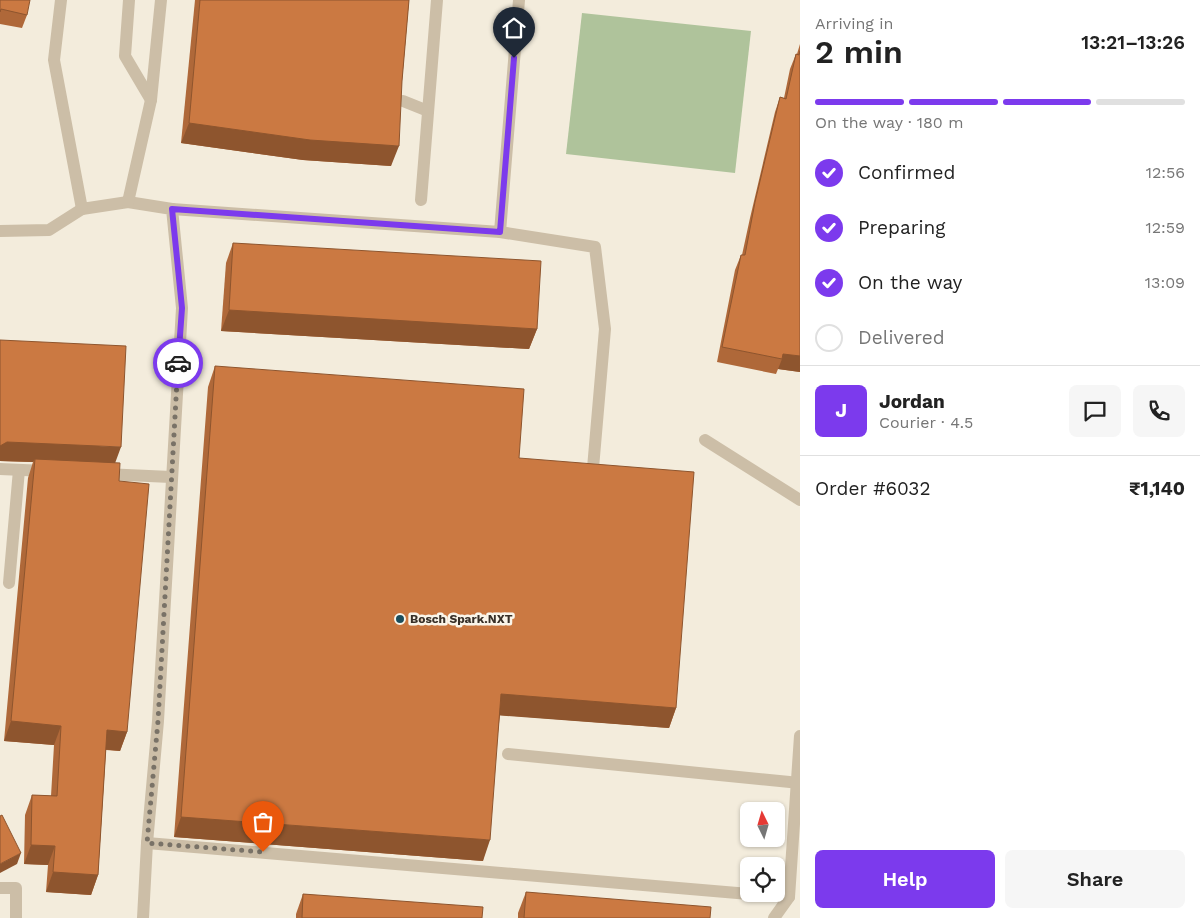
<!DOCTYPE html>
<meta charset="utf-8">
<style>
:root{--surface:#fff;--page:#f6f6f6;--text:#222;--muted:#767676;--line:#e0e0e0;--accent:#7c3aed}
body{margin:0;font-family:"Work Sans",sans-serif;background:var(--page);color:var(--text);height:100vh;display:flex;flex-direction:column;font-size:19px;white-space:nowrap}
*{box-sizing:border-box;margin:0}
p{font-size:16px;color:var(--muted)}
.icon{flex:none;width:28px;height:28px;fill:none;stroke:currentColor;stroke-width:2;stroke-linecap:round;stroke-linejoin:round}
.map{position:relative;flex:1;overflow:hidden}
.sheet{display:flex;flex-direction:column;background:var(--surface);width:400px}
.sheet>*{flex:none}
.needle{width:32px;rotate:355deg}
.controls{position:absolute;left:740px;top:802px;display:grid;gap:10px}
.controls a{display:grid;place-items:center;width:45px;height:45px;border-radius:8px;background:var(--surface);box-shadow:0 1px 4px #0004;font-size:25px}
.pin{position:absolute;display:grid;place-items:center;width:42px;height:42px;color:#fff;margin:-51px -21px;border-radius:50% 50% 50% 0;rotate:-45deg;box-shadow:0 0 5px #0007}
.pin .icon{rotate:45deg}
.courier{position:absolute;display:grid;place-items:center;width:50px;height:50px;margin:-25px;border:4px solid #7c3aed;border-radius:50%;background:#fff;color:#222;box-shadow:0 1px 6px #0007}
.summary em{font-style:normal;font-weight:600}
.summary div{display:flex;flex-direction:column-reverse}
.summary{display:flex;align-items:center;justify-content:space-between;height:85px;padding:0 15px}
h1{font-size:32px;font-weight:600;line-height:38px}
.bar{display:grid;grid-template-columns:repeat(4,1fr);gap:8px 5px;align-content:center;height:60px;padding:0 15px}
.bar i{height:6px;border-radius:4px;background:var(--line)}
.bar .current{background:var(--accent)}
.bar p{grid-column:span 4}
.line{display:flex;align-items:center;gap:12px;padding:0 15px;border-top:1px solid var(--line)}
.line div{flex:1}
.round{display:grid;place-items:center;flex:none;width:52px;height:52px;border-radius:8px;background:var(--page)}
ol{padding:0 15px;list-style:none}
li{display:flex;align-items:center;gap:15px;height:55px}
li p{margin-inline-start:auto}
li .icon{padding:5px;border-radius:50%;background:var(--accent);color:#fff;stroke-width:4}
li:last-child{color:var(--muted)}
li i{width:28px;height:28px;border:2px solid var(--line);border-radius:50%}
.action{display:flex;gap:10px;margin-top:auto;padding:10px 15px}
.action a{flex:1;height:58px;border-radius:8px;background:var(--accent);color:#fff;font-size:20px;font-weight:600;line-height:58px;text-align:center}
.action a+a{background:var(--page);color:var(--text)}
main{display:flex;flex:1;min-height:0}
.map>svg:first-child{display:block}
.green{fill:#afc39b}
.lines{fill:none;stroke-linecap:round;stroke-linejoin:round}
.minor{stroke:#ccbea7;stroke-width:12}
.wall{fill:#af6839}
.shaded-wall{fill:#8e552e}
.building{fill:#cb7942;stroke:#8e552e}
.done{stroke:#797267;stroke-width:5;stroke-dasharray:0 9}
.route{stroke:#7c3aed;stroke-width:6}
.poi-dot{fill:#1b4d5c;stroke:#faf5e9;stroke-width:2}
.labels{text-anchor:middle;dominant-baseline:central;stroke-width:5;stroke-linejoin:round;paint-order:stroke}
.poi-label{font-size:12px;font-weight:bold;fill:#383028;stroke:#faf5e9;text-anchor:start}
</style>
<main>
<div class="map">
<svg width="800" height="918" viewBox="0 0 800 918">
<rect width="100%" height="100%" fill="#f3ecdc"/>
<path class="green" d="M 582,13 L 751,31 L 735,173 L 566,154 Z"/>
<g class="lines">
<g class="minor">
<path d="M 61,0 L 54,60 L 82,209 L 128,202 L 172,209 L 182,308 L 158,721 L 147,843 L 143,918"/>
<path d="M 129,0 L 125,56 L 151,100"/>
<path d="M 403,101 L 428,111"/>
<path d="M 421,200 L 437,0"/>
<path d="M 128,202 L 151,100 L 161,0"/>
<path d="M 172,209 L 500,232 L 519,0"/>
<path d="M 0,231 L 49,230 L 82,209"/>
<path d="M 500,232 L 595,247 L 605,329 L 593,468"/>
<path d="M 705,440 L 800,500"/>
<path d="M 0,469 L 46,471"/>
<path d="M 104,474 L 171,477"/>
<path d="M 9,583 L 19,470"/>
<path d="M 508,754 L 800,783"/>
<path d="M 147,843 L 749,894"/>
<path d="M 0,888 L 16,888 L 16,918"/>
<path d="M 749,894 L 789,897 L 800,736"/>
<path d="M 774,918 L 789,897"/>
</g>
</g>
<g class="wall">
<path d="M 0,0 L 27,15 L 22,28 L 0,24 Z"/>
<path d="M 195,0 L 409,0 L 402,81 L 391,166 L 303,160 L 181,143 Z"/>
<path d="M 800,44 L 800,372 L 778,369 L 776,374 L 717,362 L 735,270 L 741,255 L 742,255 L 750,218 L 775,112 L 780,97 L 784,98 L 790,69 L 796,54 L 797,54 Z"/>
<path d="M 233,243 L 537,329 L 529,349 L 221,331 L 226,263 Z"/>
<path d="M 0,340 L 115,463 L 119,481 L 127,732 L 120,751 L 106,750 L 98,875 L 91,895 L 46,892 L 48,865 L 24,864 L 25,815 L 32,795 L 51,796 L 54,745 L 4,741 L 28,478 L 33,462 L 0,461 Z"/>
<path d="M 215,366 L 519,458 L 676,708 L 669,728 L 500,715 L 483,861 L 174,837 L 208,387 Z"/>
<path d="M 526,892 L 710,918 L 518,918 L 518,913 Z"/>
<path d="M 303,894 L 482,918 L 296,918 L 296,914 Z"/>
</g>
<g class="shaded-wall">
<path d="M 189,123 L 399,146 L 391,166 L 303,160 L 181,143 Z"/>
<path d="M 229,310 L 537,329 L 529,349 L 221,331 Z"/>
<path d="M 783,354 L 800,356 L 800,372 L 778,369 L 782,359 Z"/>
<path d="M 7,442 L 121,447 L 114,466 L 35,459 L 33,462 L 0,461 L 0,446 Z"/>
<path d="M 501,694 L 676,708 L 669,728 L 494,715 Z"/>
<path d="M 11,721 L 61,726 L 54,745 L 4,741 Z"/>
<path d="M 107,730 L 127,732 L 120,751 L 100,749 Z"/>
<path d="M 181,817 L 490,840 L 483,861 L 174,837 Z"/>
<path d="M 31,845 L 55,846 L 48,865 L 24,864 Z"/>
<path d="M 21,853 L 17,864 L 0,873 L 0,864 Z"/>
<path d="M 53,872 L 98,875 L 91,895 L 46,892 Z"/>
</g>
<g class="building">
<path d="M 0,0 L 30,0 L 27,15 L 1,9 L 0,12 Z"/>
<path d="M 200,0 L 409,0 L 402,81 L 399,146 L 310,140 L 189,123 Z"/>
<path d="M 800,51 L 800,356 L 783,354 L 782,359 L 722,347 L 741,255 L 745,255 L 755,202 L 780,97 L 786,99 L 796,54 L 799,55 Z"/>
<path d="M 233,243 L 541,261 L 537,329 L 229,310 Z"/>
<path d="M 0,340 L 126,346 L 121,447 L 7,442 L 0,446 Z"/>
<path d="M 215,366 L 524,389 L 519,458 L 694,472 L 676,708 L 501,694 L 490,840 L 181,817 Z"/>
<path d="M 35,459 L 120,463 L 119,481 L 149,484 L 127,732 L 107,730 L 98,875 L 53,872 L 55,846 L 31,845 L 32,795 L 57,796 L 61,726 L 11,721 Z"/>
<path d="M 2,815 L 21,853 L 0,864 L 0,816 Z"/>
<path d="M 526,892 L 711,907 L 710,918 L 524,918 Z"/>
<path d="M 303,894 L 483,907 L 482,918 L 302,918 Z"/>
</g>
<g class="lines">
<path class="done" d="M 178,363 L 158,721 L 147,843 L 263,852"/>
<path class="route" d="M 178,363 L 182,308 L 172,209 L 500,232 L 514,58"/>
</g>
<circle class="poi-dot" cx="400" cy="619" r="5"/>
<g class="labels">
<g class="poi-label">
<text x="410" y="619">Bosch Spark.NXT</text>
</g>
</g>
</svg>
<div class="controls">
<a><svg class="needle" viewBox="-14 -14 28 28"><path d="M0-13l5 13h-10z" fill="#e53935"/><path d="M0 13l5-13h-10z" fill="#767676"/></svg></a>
<a><svg class="icon" aria-label="locate" viewBox="0 0 24 24"><circle cx="12" cy="12" r="6"/><path d="M12 2v4M12 18v4M2 12h4M18 12h4"/></svg></a>
</div>
<div class="pin" style="left:263px;top:852px;background:#ea580c"><svg class="icon" aria-label="bag" viewBox="0 0 24 24"><path d="M5 8h14l-1 12H6zM9 8a3 3 0 0 1 6 0"/></svg></div>
<div class="pin" style="left:514px;top:58px;background:#1f2937"><svg class="icon" aria-label="home" viewBox="0 0 24 24"><path d="M3 11l9-7 9 7M6 9v11h12V9"/></svg></div>
<div class="courier" style="left:178px;top:363px"><svg class="icon" aria-label="car" viewBox="0 0 24 24"><path d="M5 17H2v-5l4-1 3-4h7l3 4 3 1v5h-3M9 17h6M6 11h13"/><circle cx="7" cy="17" r="2"/><circle cx="17" cy="17" r="2"/></svg></div>
</div>
<section class="sheet">
<div class="summary"><div><h1>2 min</h1><p>Arriving in</p></div><em>13:21–13:26</em></div>
<div class="bar"><i class="current"></i><i class="current"></i><i class="current"></i><i></i><p>On the way · 180 m</p></div>
<ol>
<li><svg class="icon" aria-label="check" viewBox="0 0 24 24"><path d="M5 12l5 5 9-10"/></svg>Confirmed<p>12:56</p></li>
<li><svg class="icon" aria-label="check" viewBox="0 0 24 24"><path d="M5 12l5 5 9-10"/></svg>Preparing<p>12:59</p></li>
<li><svg class="icon" aria-label="check" viewBox="0 0 24 24"><path d="M5 12l5 5 9-10"/></svg>On the way<p>13:09</p></li>
<li><i></i>Delivered</li>
</ol>
<div class="line" style="height:90px"><b class="round" style="background:var(--accent);color:#fff">J</b><div><b>Jordan</b><p>Courier · 4.5</p></div><a class="round"><svg class="icon" aria-label="chat" viewBox="0 0 24 24"><path d="M4 5h16v11H9l-5 4z"/></svg></a><a class="round"><svg class="icon" aria-label="phone" viewBox="0 0 24 24"><path d="M5 4h4l2 5-3 2q2 4 5 5l2-3 5 2v4C11 20 4 13 5 4z"/></svg></a></div>
<div class="line" style="height:65px"><div>Order #6032</div><b>₹1,140</b></div>
<div class="action"><a>Help</a><a>Share</a></div>
</section>
</main>
